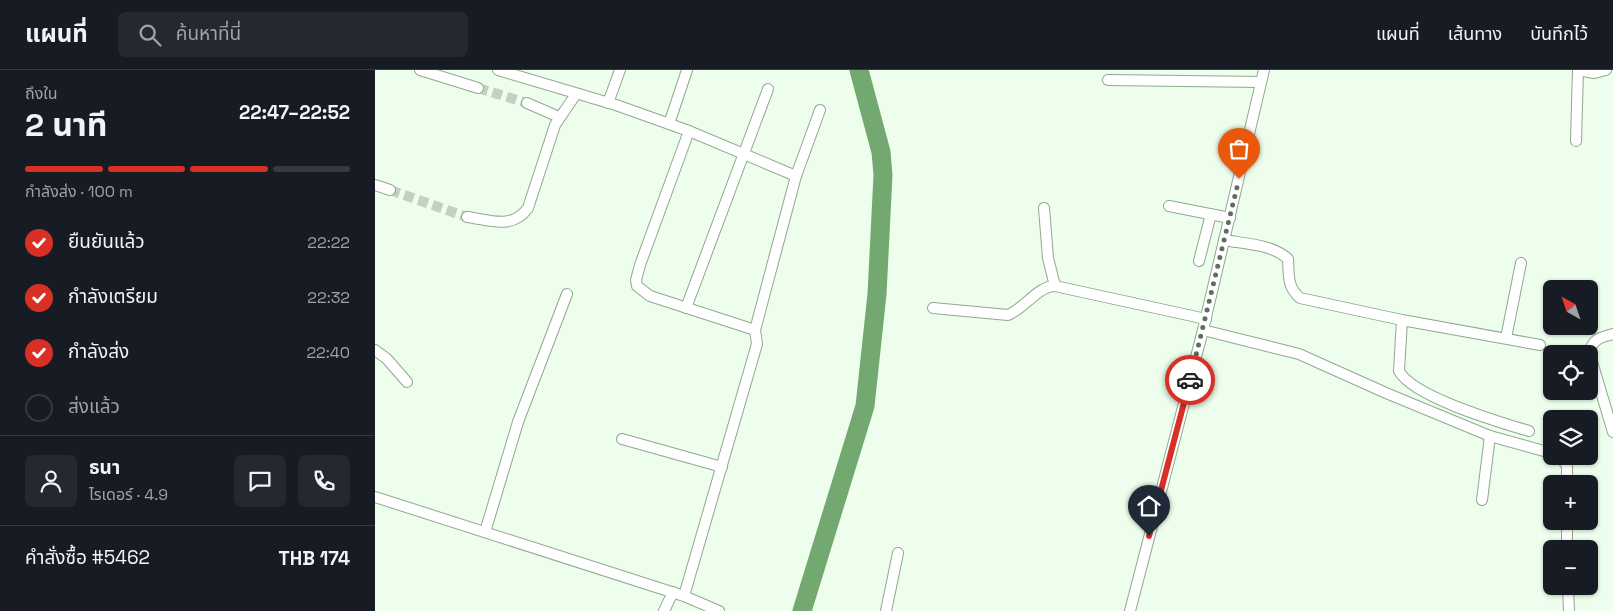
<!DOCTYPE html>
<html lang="th">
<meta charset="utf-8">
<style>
:root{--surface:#171b24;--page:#242831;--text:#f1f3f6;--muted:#9ea1a6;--line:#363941;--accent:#d93025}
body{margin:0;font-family:"Space Grotesk","Noto Sans Thai",sans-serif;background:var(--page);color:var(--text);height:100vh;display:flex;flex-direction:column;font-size:19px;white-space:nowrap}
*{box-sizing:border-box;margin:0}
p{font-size:16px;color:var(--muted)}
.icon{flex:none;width:28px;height:28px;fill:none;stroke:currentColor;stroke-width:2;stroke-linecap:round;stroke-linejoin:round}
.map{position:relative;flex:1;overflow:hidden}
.side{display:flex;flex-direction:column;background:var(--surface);width:375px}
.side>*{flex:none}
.needle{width:32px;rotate:320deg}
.fabs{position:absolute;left:1168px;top:210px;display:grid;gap:10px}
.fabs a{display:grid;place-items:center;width:55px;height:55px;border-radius:8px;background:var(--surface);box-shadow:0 1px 4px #0004;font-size:25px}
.pin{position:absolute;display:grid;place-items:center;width:42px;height:42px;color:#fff;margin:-51px -21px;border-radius:50% 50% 50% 0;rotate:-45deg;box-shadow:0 0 5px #0007}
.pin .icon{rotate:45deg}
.courier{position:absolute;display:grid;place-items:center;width:50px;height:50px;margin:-25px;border:4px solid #d93025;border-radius:50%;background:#fff;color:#222;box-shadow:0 1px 6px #0007}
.headline em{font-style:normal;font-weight:700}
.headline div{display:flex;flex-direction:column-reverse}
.headline{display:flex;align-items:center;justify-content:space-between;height:85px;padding:0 25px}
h1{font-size:32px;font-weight:700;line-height:38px}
.bar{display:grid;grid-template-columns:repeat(4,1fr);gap:8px 5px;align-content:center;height:60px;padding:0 25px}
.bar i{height:6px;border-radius:4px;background:var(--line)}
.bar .on{background:var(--accent)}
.bar p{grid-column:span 4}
.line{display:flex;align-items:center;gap:12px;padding:0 25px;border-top:1px solid var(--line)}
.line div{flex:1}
.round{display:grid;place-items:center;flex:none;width:52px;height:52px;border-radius:8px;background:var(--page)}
ol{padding:0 25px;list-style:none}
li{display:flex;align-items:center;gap:15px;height:55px}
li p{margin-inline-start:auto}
li .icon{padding:5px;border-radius:50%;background:var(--accent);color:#fff;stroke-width:4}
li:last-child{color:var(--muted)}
li i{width:28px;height:28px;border:2px solid var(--line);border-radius:50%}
header{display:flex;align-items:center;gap:30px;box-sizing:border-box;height:70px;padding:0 25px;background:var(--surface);border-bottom:1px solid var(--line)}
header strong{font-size:24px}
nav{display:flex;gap:28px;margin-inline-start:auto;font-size:18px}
.search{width:350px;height:45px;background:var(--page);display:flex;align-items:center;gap:12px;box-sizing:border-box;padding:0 18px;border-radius:8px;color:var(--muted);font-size:19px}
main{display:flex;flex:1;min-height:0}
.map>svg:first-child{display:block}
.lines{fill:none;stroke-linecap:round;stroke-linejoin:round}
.river{stroke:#73a970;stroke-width:19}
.minor-tunnel{stroke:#c2d1c1;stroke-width:10;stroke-dasharray:10 5;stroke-linecap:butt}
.minor-casing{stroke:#8fa98d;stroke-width:12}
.minor{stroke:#fff;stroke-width:10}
.done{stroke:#616d60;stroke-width:5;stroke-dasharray:0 9}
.route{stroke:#d93025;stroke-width:6}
</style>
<header>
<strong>แผนที่</strong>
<div class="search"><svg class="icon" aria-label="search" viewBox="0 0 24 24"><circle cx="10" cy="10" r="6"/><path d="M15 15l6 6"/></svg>ค้นหาที่นี่</div>
<nav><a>แผนที่</a><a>เส้นทาง</a><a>บันทึกไว้</a></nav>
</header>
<main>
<section class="side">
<div class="headline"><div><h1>2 นาที</h1><p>ถึงใน</p></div><em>22:47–22:52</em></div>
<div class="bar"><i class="on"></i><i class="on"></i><i class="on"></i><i></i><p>กำลังส่ง · 100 m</p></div>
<ol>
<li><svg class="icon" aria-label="check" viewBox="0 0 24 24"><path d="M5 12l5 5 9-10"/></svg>ยืนยันแล้ว<p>22:22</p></li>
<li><svg class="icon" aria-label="check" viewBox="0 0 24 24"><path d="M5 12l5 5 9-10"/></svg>กำลังเตรียม<p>22:32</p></li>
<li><svg class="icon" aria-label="check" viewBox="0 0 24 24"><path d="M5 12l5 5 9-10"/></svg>กำลังส่ง<p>22:40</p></li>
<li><i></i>ส่งแล้ว</li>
</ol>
<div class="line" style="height:90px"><a class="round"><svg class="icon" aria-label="person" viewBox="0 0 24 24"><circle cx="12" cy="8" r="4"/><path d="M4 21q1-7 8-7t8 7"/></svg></a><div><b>ธนา</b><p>ไรเดอร์ · 4.9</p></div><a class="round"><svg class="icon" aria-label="chat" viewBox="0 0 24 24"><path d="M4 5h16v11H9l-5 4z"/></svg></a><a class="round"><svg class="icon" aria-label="phone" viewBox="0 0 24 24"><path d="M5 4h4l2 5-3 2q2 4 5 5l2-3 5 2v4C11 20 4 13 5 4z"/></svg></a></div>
<div class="line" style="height:65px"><div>คำสั่งซื้อ #5462</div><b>THB 174</b></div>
</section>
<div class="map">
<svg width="1238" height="541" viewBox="0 0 1238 541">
<rect width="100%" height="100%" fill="#edfeec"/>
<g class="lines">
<path class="river" d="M 427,541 L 490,336 L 502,224 L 508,105 L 506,82 L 484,0"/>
<g class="minor-tunnel">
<path d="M 103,18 L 152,33"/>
<path d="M 15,120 L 92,147"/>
</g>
<g class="minor-casing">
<g id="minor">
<path d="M 45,0 L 103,18"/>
<path d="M 123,0 L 241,35 L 314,61 L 421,106"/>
<path d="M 1203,0 L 1219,3 L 1231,0"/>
<path d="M 733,10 L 886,12"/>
<path d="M 152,33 L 184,47"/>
<path d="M 233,33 L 245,0"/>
<path d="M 294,54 L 312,0"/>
<path d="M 314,61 L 265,195 L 261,210 L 262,216 L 275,226 L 380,260"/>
<path d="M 1201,71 L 1203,0"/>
<path d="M 0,115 L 15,120"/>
<path d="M 794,136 L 855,148"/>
<path d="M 669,138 L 673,188 L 680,216"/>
<path d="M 92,147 C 115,150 137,160 153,138 L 180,55 L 201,24"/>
<path d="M 849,170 C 870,174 897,174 913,189 C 914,205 912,217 925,228 L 1027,250 L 1165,275"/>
<path d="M 824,191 L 836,144"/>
<path d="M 311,238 L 393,19"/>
<path d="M 558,238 L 633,245 C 650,238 663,216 680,216 L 831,249"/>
<path d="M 1027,250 L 1024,301 C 1038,327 1124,352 1154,361"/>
<path d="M 828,260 L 924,284 L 1011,323 L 1115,366 L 1176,383"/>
<path d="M 1238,264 C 1225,268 1219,268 1214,282 L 1238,362"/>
<path d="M 1131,268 L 1146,193"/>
<path d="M 0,280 L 12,289 L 32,312"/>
<path d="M 247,369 L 347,397"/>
<path d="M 1185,386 L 1192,396 L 1192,414"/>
<path d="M 0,427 L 309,526 L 344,541"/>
<path d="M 1107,430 L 1115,366"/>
<path d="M 1192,451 L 1192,479"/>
<path d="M 110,462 L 143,352 L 192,224"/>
<path d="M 1193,516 L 1194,541"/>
<path d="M 309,526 L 382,274 L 380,260 L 421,106 L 445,40"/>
<path d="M 289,541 L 298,522"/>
<path d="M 511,541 L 523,483"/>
<path d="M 755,541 L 828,260 L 889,0"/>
</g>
</g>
<use href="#minor" class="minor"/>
</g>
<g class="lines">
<path class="done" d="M 815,310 L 864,109"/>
<path class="route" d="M 774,466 L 815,310"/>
</g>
</svg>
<div class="fabs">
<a><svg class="needle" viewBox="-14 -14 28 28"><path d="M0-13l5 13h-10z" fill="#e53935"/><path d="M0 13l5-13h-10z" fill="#9ea1a6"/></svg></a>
<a><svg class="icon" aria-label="locate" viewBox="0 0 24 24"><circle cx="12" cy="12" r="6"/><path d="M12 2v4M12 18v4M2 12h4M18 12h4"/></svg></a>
<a><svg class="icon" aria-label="layers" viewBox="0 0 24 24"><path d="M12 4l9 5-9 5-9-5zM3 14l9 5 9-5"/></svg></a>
<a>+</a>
<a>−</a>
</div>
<div class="pin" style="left:864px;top:109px;background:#ea580c"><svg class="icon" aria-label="bag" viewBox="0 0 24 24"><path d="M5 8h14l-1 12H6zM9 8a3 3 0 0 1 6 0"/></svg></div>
<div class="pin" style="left:774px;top:466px;background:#1f2937"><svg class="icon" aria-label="home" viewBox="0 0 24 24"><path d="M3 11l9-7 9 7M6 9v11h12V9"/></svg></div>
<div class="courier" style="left:815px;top:310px"><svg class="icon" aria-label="car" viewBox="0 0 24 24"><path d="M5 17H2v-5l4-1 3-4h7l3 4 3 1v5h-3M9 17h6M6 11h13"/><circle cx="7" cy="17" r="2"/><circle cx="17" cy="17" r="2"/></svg></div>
</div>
</main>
